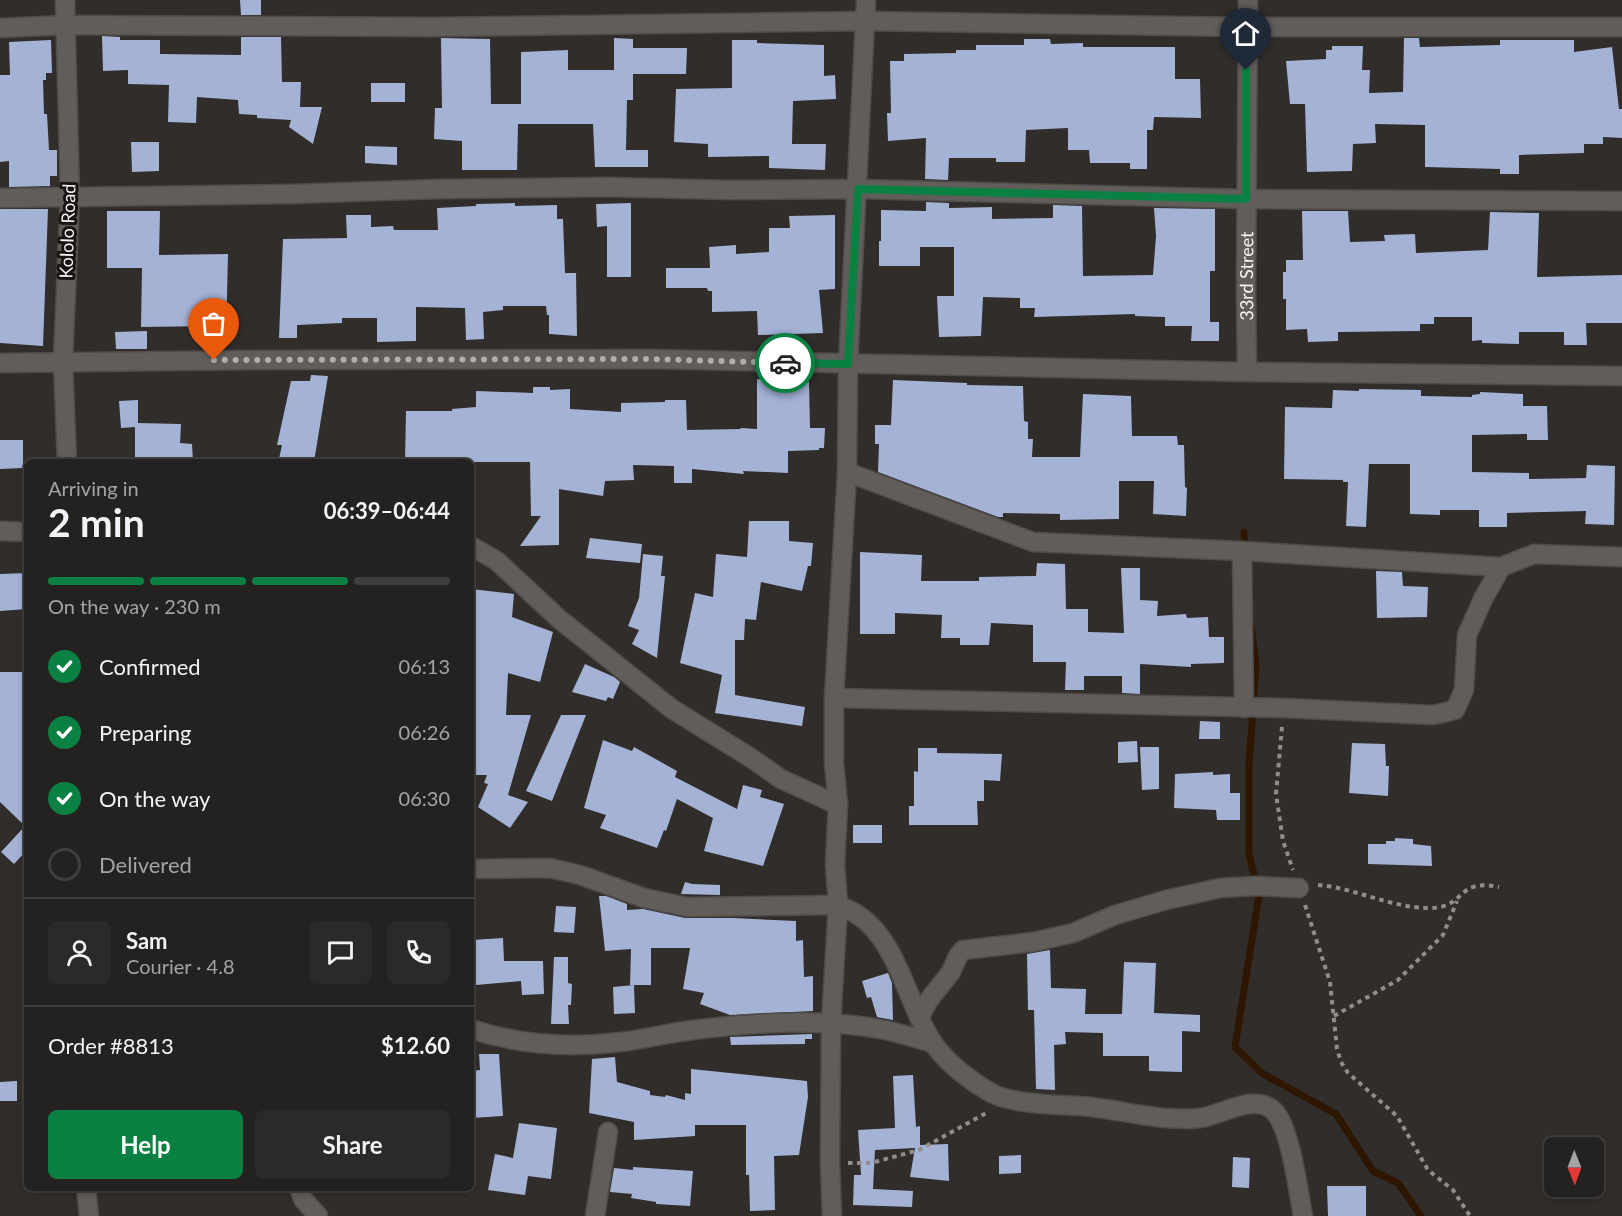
<!DOCTYPE html>
<meta charset="utf-8">
<style>
:root{--surface:#242220;--page:#2c2a29;--text:#f1f3f6;--muted:#a3a4a5;--line:#413f3e;--accent:#0b8043}
body{margin:0;font-family:Lato,sans-serif;background:var(--page);color:var(--text);height:100vh;display:flex;flex-direction:column;font-size:22px;white-space:nowrap}
*{box-sizing:border-box;margin:0}
p{font-size:20px;color:var(--muted)}
.icon{flex:none;width:33px;height:33px;fill:none;stroke:currentColor;stroke-width:2;stroke-linecap:round;stroke-linejoin:round}
.map{position:relative;flex:1;overflow:hidden}
.side{position:absolute;left:24px;top:459px;width:450px;height:732px;display:flex;flex-direction:column;background:var(--surface);border-radius:9px;box-shadow:0 3px 9px #0003,0 0 0 2px var(--line)}
.side>*{flex:none}
.needle{width:39px;rotate:179deg}
.tools{position:absolute;left:1544px;top:1137px;display:grid;gap:12px}
.tools a{display:grid;place-items:center;width:60px;height:60px;border-radius:9px;background:var(--surface);box-shadow:0 3px 9px #0003,0 0 0 2px var(--line);font-size:30px}
.pin{position:absolute;display:grid;place-items:center;width:51px;height:51px;color:#fff;margin:-62px -26px;border-radius:50% 50% 50% 0;rotate:-45deg;box-shadow:0 0 6px #0007}
.pin .icon{rotate:45deg}
.courier{position:absolute;display:grid;place-items:center;width:60px;height:60px;margin:-30px;border:4px solid #0b8043;border-radius:50%;background:#fff;color:#222;box-shadow:0 2px 8px #0007}
.overview em{font-style:normal;font-weight:700}
.overview div{display:flex;flex-direction:column-reverse}
.overview{display:flex;align-items:center;justify-content:space-between;height:102px;padding:0 24px}
h1{font-size:39px;font-weight:700;line-height:45px}
.bar{display:grid;grid-template-columns:repeat(4,1fr);gap:9px 6px;align-content:center;height:72px;padding:0 24px}
.bar i{height:8px;border-radius:4px;background:var(--line)}
.bar .active{background:var(--accent)}
.bar p{grid-column:span 4}
.line{display:flex;align-items:center;gap:15px;padding:0 24px;border-top:2px solid var(--line)}
.line div{flex:1}
.round{display:grid;place-items:center;flex:none;width:63px;height:63px;border-radius:9px;background:var(--page)}
ol{padding:0 24px;list-style:none}
li{display:flex;align-items:center;gap:18px;height:66px}
li p{margin-inline-start:auto}
li .icon{padding:6px;border-radius:50%;background:var(--accent);color:#fff;stroke-width:4}
li:last-child{color:var(--muted)}
li i{width:33px;height:33px;border:3px solid var(--line);border-radius:50%}
.action{display:flex;gap:12px;margin-top:auto;padding:12px 24px}
.action a{flex:1;height:69px;border-radius:9px;background:var(--accent);color:#fff;font-size:24px;font-weight:700;line-height:69px;text-align:center}
.action a+a{background:var(--page);color:var(--text)}
.map>svg:first-child{display:block}
.lines{fill:none;stroke-linecap:round;stroke-linejoin:round}
.stream{stroke:#2f1600;stroke-width:7}
.building{fill:#a4b2d6}
.minor-casing{stroke:#4e4b49;stroke-width:21}
.path{stroke:#908d8b;stroke-width:4;stroke-dasharray:4.5 4.5;stroke-linecap:butt}
.minor{stroke:#615d5a;stroke-width:18}
.done{stroke:#b1aead;stroke-width:6;stroke-dasharray:0 10.8}
.route{stroke:#0b8043;stroke-width:8}
.labels{text-anchor:middle;dominant-baseline:central;stroke-width:6;stroke-linejoin:round;paint-order:stroke}
.street-label{font-size:18px;fill:#f7f4f3;stroke:#171514}
</style>
<div class="map">
<svg width="1622" height="1216" viewBox="0 0 1622 1216">
<rect width="100%" height="100%" fill="#302d2a"/>
<g class="lines">
<g class="stream">
<path d="M 1244,532 L 1245,551"/>
<path d="M 1251,627 L 1256,665 L 1249,766 L 1249,854 L 1259,895 L 1235,1047 L 1263,1074 L 1336,1114 L 1373,1171 L 1398,1183 L 1421,1216"/>
</g>
</g>
<g class="building">
<path d="M 240,0 L 261,0 L 261,15 L 241,15 Z"/>
<path d="M 102,36 L 120,37 L 120,40 L 160,40 L 160,54 L 241,55 L 241,37 L 281,37 L 282,82 L 301,82 L 300,107 L 322,107 L 313,144 L 289,127 L 291,120 L 257,118 L 257,115 L 239,114 L 238,100 L 197,97 L 196,123 L 168,122 L 169,85 L 128,84 L 128,70 L 103,71 Z"/>
<path d="M 441,38 L 490,39 L 491,104 L 521,104 L 521,52 L 568,50 L 568,70 L 614,70 L 614,38 L 633,39 L 633,48 L 687,48 L 686,74 L 633,74 L 633,100 L 627,100 L 626,150 L 648,150 L 648,167 L 595,167 L 593,124 L 518,124 L 517,170 L 462,170 L 462,141 L 434,139 L 435,108 L 442,108 Z"/>
<path d="M 1404,38 L 1419,38 L 1420,47 L 1500,45 L 1500,40 L 1574,40 L 1574,52 L 1612,47 L 1619,109 L 1622,109 L 1622,138 L 1603,137 L 1603,144 L 1584,144 L 1584,153 L 1519,155 L 1519,174 L 1500,174 L 1500,169 L 1425,167 L 1425,125 L 1375,124 L 1376,143 L 1353,144 L 1352,171 L 1307,172 L 1305,104 L 1290,104 L 1286,61 L 1326,59 L 1326,50 L 1332,50 L 1332,46 L 1363,46 L 1362,70 L 1370,70 L 1369,93 L 1403,92 Z"/>
<path d="M 1024,39 L 1050,39 L 1051,44 L 1083,43 L 1083,47 L 1175,47 L 1175,79 L 1200,79 L 1201,118 L 1154,117 L 1153,130 L 1147,130 L 1147,169 L 1130,169 L 1130,163 L 1090,163 L 1089,150 L 1068,150 L 1068,128 L 1026,130 L 1025,162 L 996,162 L 996,158 L 949,158 L 948,180 L 925,179 L 926,138 L 888,141 L 887,113 L 891,113 L 890,61 L 904,61 L 904,54 L 956,53 L 956,50 L 976,50 L 976,45 L 1024,45 Z"/>
<path d="M 51,40 L 52,73 L 46,73 L 46,80 L 43,80 L 44,114 L 47,114 L 49,150 L 57,150 L 57,176 L 50,176 L 50,186 L 9,187 L 9,161 L 0,162 L 0,75 L 10,75 L 9,42 Z"/>
<path d="M 732,40 L 757,40 L 757,43 L 824,45 L 824,76 L 835,75 L 836,99 L 793,101 L 792,144 L 826,144 L 825,170 L 769,168 L 769,156 L 708,157 L 708,144 L 674,142 L 676,89 L 732,88 Z"/>
<rect x="371" y="83" width="34" height="19"/>
<path d="M 131,142 L 159,142 L 159,171 L 132,172 Z"/>
<path d="M 365,146 L 397,147 L 397,165 L 365,163 Z"/>
<path d="M 926,202 L 949,203 L 949,208 L 992,207 L 992,219 L 1053,218 L 1053,205 L 1082,206 L 1083,276 L 1153,275 L 1156,236 L 1154,208 L 1215,209 L 1215,271 L 1210,271 L 1210,322 L 1219,322 L 1219,341 L 1191,341 L 1192,326 L 1165,326 L 1165,317 L 1135,316 L 1135,314 L 1034,317 L 1035,308 L 1020,308 L 1020,298 L 983,297 L 981,336 L 939,337 L 937,296 L 954,296 L 954,247 L 920,247 L 920,266 L 879,266 L 879,241 L 881,241 L 881,210 L 926,211 Z"/>
<path d="M 515,203 L 515,206 L 557,205 L 557,219 L 563,219 L 565,273 L 576,273 L 577,336 L 549,334 L 549,315 L 547,315 L 546,306 L 503,306 L 503,310 L 483,312 L 484,339 L 466,340 L 465,308 L 416,307 L 416,341 L 377,342 L 377,318 L 342,318 L 342,323 L 297,325 L 297,338 L 279,338 L 283,239 L 347,238 L 346,215 L 371,215 L 371,227 L 393,226 L 394,230 L 438,230 L 437,208 L 476,206 L 476,204 Z"/>
<path d="M 631,203 L 631,277 L 607,277 L 607,226 L 597,227 L 596,204 Z"/>
<path d="M 0,209 L 48,209 L 43,346 L 0,343 Z"/>
<path d="M 107,211 L 160,211 L 159,255 L 228,254 L 226,338 L 209,338 L 209,326 L 141,327 L 142,268 L 107,268 Z"/>
<path d="M 1302,211 L 1348,211 L 1350,242 L 1385,241 L 1384,235 L 1415,234 L 1416,253 L 1488,250 L 1490,212 L 1539,213 L 1537,277 L 1622,275 L 1622,323 L 1586,323 L 1587,345 L 1564,345 L 1564,332 L 1519,332 L 1519,344 L 1482,343 L 1482,340 L 1472,341 L 1472,317 L 1434,317 L 1434,324 L 1420,324 L 1420,331 L 1338,332 L 1338,341 L 1308,342 L 1307,329 L 1286,330 L 1286,299 L 1283,299 L 1283,272 L 1286,272 L 1286,260 L 1303,260 Z"/>
<path d="M 835,215 L 835,289 L 819,290 L 823,333 L 758,335 L 757,311 L 712,312 L 712,291 L 708,291 L 707,288 L 666,288 L 666,268 L 710,268 L 709,247 L 736,245 L 736,254 L 769,252 L 769,228 L 790,228 L 789,216 Z"/>
<path d="M 147,331 L 147,349 L 116,349 L 115,332 Z"/>
<path d="M 311,375 L 328,376 L 314,462 L 296,462 L 279,459 L 282,445 L 277,445 L 291,381 L 310,381 Z"/>
<path d="M 757,379 L 809,382 L 810,428 L 825,428 L 824,448 L 819,448 L 819,450 L 788,451 L 788,473 L 743,471 L 744,474 L 692,469 L 692,483 L 674,483 L 674,466 L 633,465 L 634,480 L 605,481 L 603,496 L 559,489 L 559,545 L 520,546 L 541,516 L 531,516 L 530,462 L 405,462 L 406,411 L 452,411 L 452,409 L 476,407 L 476,391 L 533,393 L 533,387 L 550,387 L 550,390 L 570,389 L 570,409 L 621,412 L 621,403 L 665,402 L 665,400 L 686,400 L 687,430 L 740,429 L 741,428 L 757,429 Z"/>
<path d="M 893,380 L 967,383 L 967,385 L 1023,386 L 1024,421 L 1028,422 L 1028,439 L 1033,439 L 1032,457 L 1080,457 L 1083,394 L 1131,396 L 1132,436 L 1177,436 L 1178,445 L 1184,445 L 1185,487 L 1187,488 L 1186,516 L 1153,514 L 1154,481 L 1119,481 L 1119,519 L 1060,520 L 1060,514 L 1003,513 L 1003,517 L 998,517 L 878,472 L 879,444 L 875,444 L 875,425 L 891,425 Z"/>
<path d="M 1359,389 L 1421,390 L 1421,396 L 1472,397 L 1472,395 L 1480,394 L 1480,392 L 1523,394 L 1523,406 L 1547,406 L 1548,440 L 1527,440 L 1527,434 L 1472,435 L 1472,472 L 1529,473 L 1529,479 L 1586,478 L 1587,465 L 1615,466 L 1614,525 L 1585,524 L 1586,511 L 1507,513 L 1507,527 L 1479,527 L 1479,510 L 1440,510 L 1440,515 L 1410,514 L 1410,464 L 1369,464 L 1366,527 L 1346,526 L 1348,482 L 1343,482 L 1343,480 L 1284,479 L 1285,407 L 1332,408 L 1333,390 L 1359,391 Z"/>
<path d="M 138,400 L 138,423 L 181,424 L 180,443 L 192,444 L 193,462 L 135,462 L 135,427 L 121,428 L 119,401 Z"/>
<path d="M 0,440 L 23,440 L 23,468 L 0,469 Z"/>
<path d="M 749,521 L 789,521 L 789,541 L 813,543 L 811,566 L 808,566 L 802,591 L 761,582 L 756,620 L 745,619 L 744,640 L 735,640 L 735,695 L 805,707 L 802,726 L 715,713 L 722,675 L 680,663 L 695,593 L 713,597 L 716,554 L 747,557 Z"/>
<path d="M 590,538 L 642,544 L 640,563 L 586,558 Z"/>
<path d="M 860,552 L 922,555 L 921,581 L 979,581 L 979,577 L 1036,576 L 1037,563 L 1065,564 L 1066,609 L 1088,609 L 1088,632 L 1124,633 L 1121,568 L 1140,568 L 1140,600 L 1158,601 L 1157,616 L 1186,614 L 1187,618 L 1208,617 L 1209,637 L 1224,637 L 1224,663 L 1191,664 L 1191,667 L 1140,664 L 1140,694 L 1122,693 L 1122,676 L 1084,676 L 1084,690 L 1065,690 L 1066,662 L 1033,662 L 1033,625 L 991,623 L 989,645 L 960,645 L 960,638 L 941,638 L 942,615 L 895,613 L 895,634 L 860,634 Z"/>
<path d="M 643,554 L 663,556 L 661,576 L 665,576 L 657,658 L 632,644 L 639,630 L 628,626 L 639,598 Z"/>
<path d="M 1376,571 L 1402,572 L 1403,586 L 1428,587 L 1427,617 L 1377,618 Z"/>
<path d="M 27,573 L 27,609 L 0,611 L 0,574 Z"/>
<path d="M 471,589 L 514,594 L 512,617 L 553,632 L 540,682 L 508,673 L 506,715 L 531,715 L 508,795 L 528,802 L 510,828 L 478,807 L 488,784 L 484,783 L 487,775 L 473,775 L 473,737 L 471,737 Z"/>
<path d="M 585,664 L 614,677 L 620,682 L 613,699 L 608,697 L 606,701 L 572,692 Z"/>
<path d="M 0,672 L 27,672 L 27,730 L 24,731 L 27,766 L 27,850 L 14,864 L 1,852 L 25,826 L 0,802 Z"/>
<path d="M 561,715 L 586,715 L 552,801 L 526,791 Z"/>
<path d="M 1200,721 L 1220,722 L 1220,739 L 1199,739 Z"/>
<path d="M 603,740 L 632,751 L 634,747 L 677,771 L 675,777 L 737,809 L 743,785 L 762,790 L 760,797 L 784,804 L 763,866 L 704,851 L 713,818 L 677,799 L 666,831 L 664,830 L 657,848 L 600,828 L 606,815 L 584,808 Z"/>
<path d="M 1137,741 L 1138,762 L 1118,763 L 1118,742 Z"/>
<path d="M 1352,743 L 1385,744 L 1386,766 L 1389,766 L 1388,796 L 1349,793 Z"/>
<path d="M 1140,747 L 1159,747 L 1159,789 L 1142,790 Z"/>
<path d="M 918,748 L 937,748 L 937,753 L 1002,754 L 1000,781 L 984,780 L 984,801 L 977,801 L 978,825 L 909,825 L 909,806 L 914,806 L 914,771 L 918,772 Z"/>
<path d="M 1213,772 L 1213,775 L 1230,774 L 1230,793 L 1240,793 L 1240,820 L 1217,820 L 1216,810 L 1174,808 L 1175,774 Z"/>
<rect x="853" y="825" width="29" height="18"/>
<path d="M 1395,838 L 1413,839 L 1413,844 L 1431,846 L 1432,866 L 1368,864 L 1368,844 L 1386,844 L 1386,841 L 1395,841 Z"/>
<path d="M 685,882 L 692,884 L 720,885 L 720,895 L 681,894 Z"/>
<path d="M 599,896 L 606,896 L 627,904 L 627,910 L 643,909 L 685,918 L 733,918 L 796,921 L 796,941 L 803,940 L 804,977 L 813,976 L 813,1011 L 730,1015 L 700,1004 L 704,993 L 683,989 L 690,948 L 651,948 L 651,985 L 630,985 L 631,949 L 605,951 Z"/>
<path d="M 556,906 L 576,907 L 574,933 L 554,932 Z"/>
<path d="M 503,938 L 504,961 L 543,961 L 544,994 L 522,995 L 521,981 L 476,985 L 474,960 L 471,960 L 471,940 Z"/>
<path d="M 1050,950 L 1051,988 L 1086,989 L 1085,1014 L 1122,1014 L 1124,962 L 1156,963 L 1154,1013 L 1200,1015 L 1200,1032 L 1182,1031 L 1182,1072 L 1149,1071 L 1149,1056 L 1103,1056 L 1103,1033 L 1065,1032 L 1066,1044 L 1054,1045 L 1055,1090 L 1036,1089 L 1034,1010 L 1028,1010 L 1027,954 Z"/>
<path d="M 554,957 L 568,957 L 568,983 L 572,984 L 571,1005 L 568,1005 L 569,1024 L 551,1024 Z"/>
<path d="M 888,973 L 892,983 L 893,1020 L 877,1017 L 871,997 L 867,998 L 862,981 Z"/>
<path d="M 634,985 L 635,1013 L 614,1014 L 613,987 Z"/>
<path d="M 812,1034 L 812,1039 L 805,1039 L 805,1044 L 731,1045 L 730,1037 Z"/>
<path d="M 479,1054 L 499,1054 L 503,1116 L 471,1118 L 471,1071 L 480,1070 Z"/>
<path d="M 615,1057 L 617,1082 L 650,1091 L 650,1095 L 665,1097 L 666,1095 L 685,1100 L 685,1093 L 691,1094 L 691,1069 L 807,1081 L 808,1097 L 799,1155 L 774,1156 L 775,1210 L 750,1211 L 749,1175 L 746,1175 L 746,1125 L 695,1125 L 695,1136 L 634,1140 L 634,1122 L 589,1113 L 592,1059 Z"/>
<path d="M 913,1075 L 916,1127 L 920,1126 L 920,1145 L 948,1144 L 949,1181 L 910,1177 L 915,1148 L 875,1150 L 873,1189 L 913,1191 L 912,1207 L 853,1205 L 854,1175 L 861,1175 L 858,1130 L 895,1128 L 893,1076 Z"/>
<path d="M 17,1081 L 17,1101 L 0,1101 L 0,1082 Z"/>
<path d="M 519,1123 L 557,1128 L 551,1179 L 528,1176 L 525,1195 L 488,1190 L 495,1154 L 513,1158 Z"/>
<path d="M 1021,1155 L 1021,1173 L 999,1174 L 999,1156 Z"/>
<path d="M 1233,1157 L 1250,1158 L 1249,1188 L 1232,1187 Z"/>
<path d="M 633,1167 L 693,1171 L 690,1206 L 656,1204 L 656,1202 L 631,1198 L 632,1194 L 610,1192 L 614,1168 L 633,1170 Z"/>
<path d="M 1327,1186 L 1366,1186 L 1366,1216 L 1328,1216 Z"/>
</g>
<g class="lines">
<g class="minor-casing">
<g id="minor">
<path d="M 65,0 L 70,196 L 63,362 L 67,462"/>
<path d="M 0,28 L 65,25 L 431,27 L 865,21 L 1246,27 L 1622,27"/>
<path d="M 0,198 L 291,194 L 439,189 L 606,187 L 732,190 L 858,189 L 1246,199 L 1622,201"/>
<path d="M 0,363 L 257,360 L 650,359 L 1247,372 L 1622,376"/>
<path id="s1" d="M 1247,372 L 1246,289 L 1248,0"/>
<path d="M 847,472 L 1033,542 L 1242,551 L 1501,567"/>
<path d="M 0,531 L 27,532"/>
<path d="M 471,546 L 497,561 L 558,618 L 672,709 L 751,758 L 781,779 L 838,805"/>
<path d="M 1242,551 L 1244,708"/>
<path d="M 834,698 L 1284,708 L 1433,715 L 1455,710 L 1464,690 L 1467,635 L 1483,599 L 1501,567 L 1534,554 L 1622,557"/>
<path d="M 471,869 L 550,868 L 580,875 L 644,898 L 687,907 L 838,905 C 844,908 852,911 858,915 C 898,941 908,1006 933,1043 C 947,1063 968,1079 988,1091 C 1011,1106 1063,1104 1091,1107 C 1126,1111 1164,1122 1200,1118 C 1220,1116 1254,1092 1274,1111 C 1291,1129 1298,1191 1303,1216"/>
<path d="M 919,1018 L 928,1001 L 951,972 L 958,956 L 963,950 L 1033,942 L 1073,933 L 1115,915 L 1166,900 L 1220,888 L 1256,886 L 1299,888"/>
<path d="M 471,1029 C 519,1045 571,1048 621,1042 C 645,1039 669,1033 693,1030 C 755,1022 823,1018 885,1030 C 901,1033 917,1039 933,1043"/>
<path d="M 86,1188 L 89,1216"/>
<path d="M 299,1188 L 303,1199 L 318,1216"/>
<path d="M 595,1216 L 608,1132"/>
<path d="M 832,1216 L 830,1163 L 831,1023 L 838,905 L 835,864 L 838,805 L 834,763 L 834,698 L 847,472 L 848,365 L 866,0"/>
</g>
</g>
<g class="path">
<path d="M 1282,727 L 1276,794 L 1283,841 L 1293,870"/>
<path d="M 1318,885 C 1356,888 1393,909 1432,908 C 1466,907 1456,878 1499,887"/>
<path d="M 1305,905 L 1330,982 L 1337,1049 L 1341,1062 L 1348,1073 L 1397,1116 L 1428,1170 L 1453,1190 L 1470,1216"/>
<path d="M 1334,1016 L 1398,980 L 1443,935 L 1457,901"/>
<path d="M 848,1163 L 871,1163 L 919,1150 L 988,1112"/>
</g>
<use href="#minor" class="minor"/>
</g>
<g class="lines">
<path class="done" d="M 214,360 L 650,359 L 785,363"/>
<path class="route" d="M 785,363 L 848,364 L 858,189 L 1246,199 L 1246,70"/>
</g>
<g class="labels">
<g class="street-label">
<text transform="translate(67 231) rotate(-88)">Kololo Road</text>
<text stroke="none"><textPath href="#s1" startOffset="96">33rd Street</textPath></text>
</g>
</g>
</svg>
<div class="tools">
<a><svg class="needle" viewBox="-14 -14 28 28"><path d="M0-13l5 13h-10z" fill="#e53935"/><path d="M0 13l5-13h-10z" fill="#a3a4a5"/></svg></a>
</div>
<div class="pin" style="left:214px;top:360px;background:#ea580c"><svg class="icon" aria-label="bag" viewBox="0 0 24 24"><path d="M5 8h14l-1 12H6zM9 8a3 3 0 0 1 6 0"/></svg></div>
<div class="pin" style="left:1246px;top:70px;background:#1f2937"><svg class="icon" aria-label="home" viewBox="0 0 24 24"><path d="M3 11l9-7 9 7M6 9v11h12V9"/></svg></div>
<div class="courier" style="left:785px;top:363px"><svg class="icon" aria-label="car" viewBox="0 0 24 24"><path d="M5 17H2v-5l4-1 3-4h7l3 4 3 1v5h-3M9 17h6M6 11h13"/><circle cx="7" cy="17" r="2"/><circle cx="17" cy="17" r="2"/></svg></div>
<section class="side">
<div class="overview"><div><h1>2 min</h1><p>Arriving in</p></div><em>06:39–06:44</em></div>
<div class="bar"><i class="active"></i><i class="active"></i><i class="active"></i><i></i><p>On the way · 230 m</p></div>
<ol>
<li><svg class="icon" aria-label="check" viewBox="0 0 24 24"><path d="M5 12l5 5 9-10"/></svg>Confirmed<p>06:13</p></li>
<li><svg class="icon" aria-label="check" viewBox="0 0 24 24"><path d="M5 12l5 5 9-10"/></svg>Preparing<p>06:26</p></li>
<li><svg class="icon" aria-label="check" viewBox="0 0 24 24"><path d="M5 12l5 5 9-10"/></svg>On the way<p>06:30</p></li>
<li><i></i>Delivered</li>
</ol>
<div class="line" style="height:108px"><a class="round"><svg class="icon" aria-label="person" viewBox="0 0 24 24"><circle cx="12" cy="8" r="4"/><path d="M4 21q1-7 8-7t8 7"/></svg></a><div><b>Sam</b><p>Courier · 4.8</p></div><a class="round"><svg class="icon" aria-label="chat" viewBox="0 0 24 24"><path d="M4 5h16v11H9l-5 4z"/></svg></a><a class="round"><svg class="icon" aria-label="phone" viewBox="0 0 24 24"><path d="M5 4h4l2 5-3 2q2 4 5 5l2-3 5 2v4C11 20 4 13 5 4z"/></svg></a></div>
<div class="line" style="height:78px"><div>Order #8813</div><b>$12.60</b></div>
<div class="action"><a>Help</a><a>Share</a></div>
</section>
</div>
